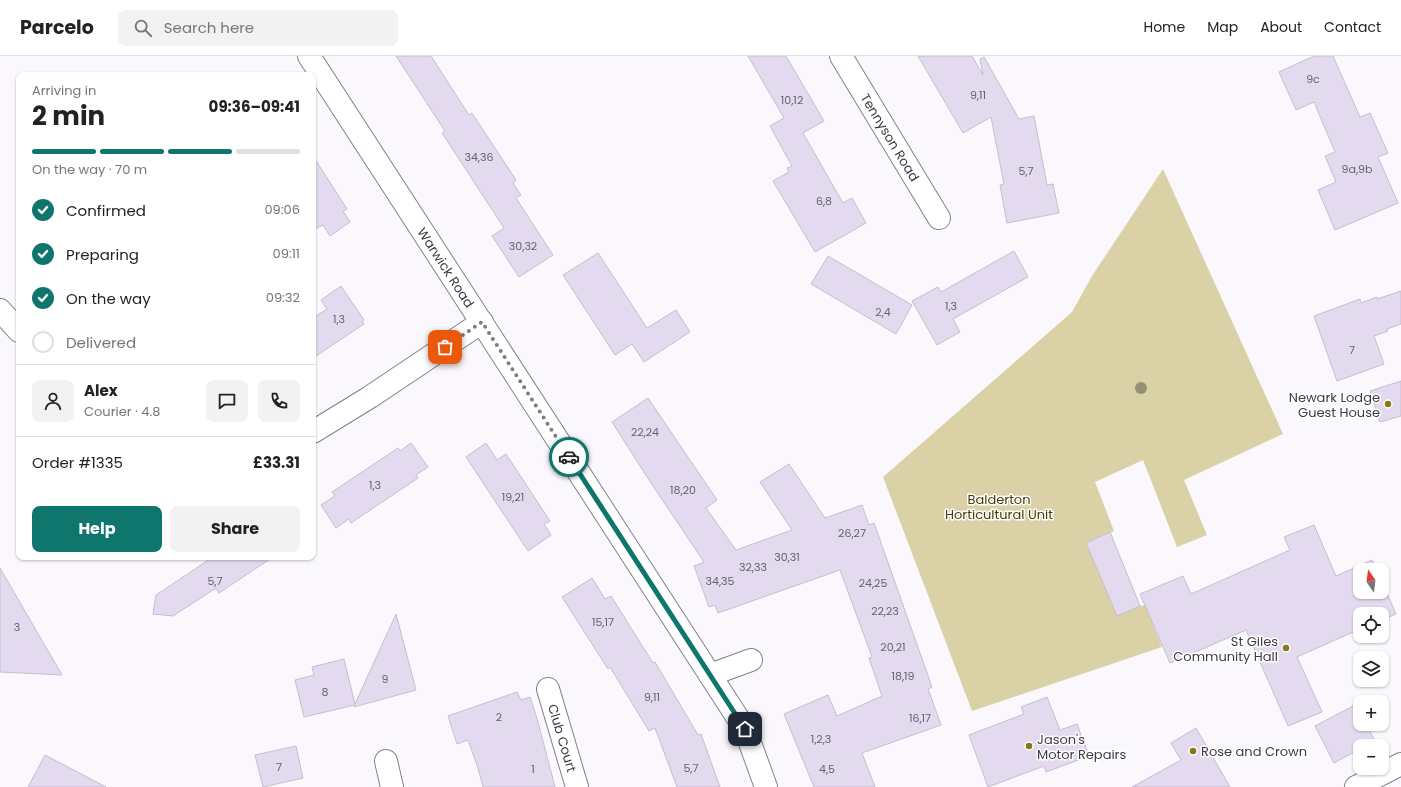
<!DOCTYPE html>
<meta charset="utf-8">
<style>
:root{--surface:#fff;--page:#f2f2f2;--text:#222;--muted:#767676;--line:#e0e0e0;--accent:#0f766e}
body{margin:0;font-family:Poppins,sans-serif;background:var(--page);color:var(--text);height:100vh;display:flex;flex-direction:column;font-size:15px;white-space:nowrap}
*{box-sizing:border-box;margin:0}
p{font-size:13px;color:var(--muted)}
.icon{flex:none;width:22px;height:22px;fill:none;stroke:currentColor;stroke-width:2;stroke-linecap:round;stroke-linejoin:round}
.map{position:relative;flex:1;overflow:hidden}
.sheet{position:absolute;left:16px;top:16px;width:300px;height:488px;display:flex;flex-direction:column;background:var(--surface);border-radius:8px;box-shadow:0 1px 3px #0004}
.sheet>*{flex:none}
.needle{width:26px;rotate:346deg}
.buttons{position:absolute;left:1353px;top:507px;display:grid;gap:8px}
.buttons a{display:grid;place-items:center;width:36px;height:36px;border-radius:8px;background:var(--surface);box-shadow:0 1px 3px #0004;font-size:20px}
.pin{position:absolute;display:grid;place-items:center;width:34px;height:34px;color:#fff;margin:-17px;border-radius:8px;box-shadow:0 2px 6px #0006}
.courier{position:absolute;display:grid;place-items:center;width:40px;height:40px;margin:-20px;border:3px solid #0f766e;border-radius:50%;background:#fff;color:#222;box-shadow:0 1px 5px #0007}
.overview em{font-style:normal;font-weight:700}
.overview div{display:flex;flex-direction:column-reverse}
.overview{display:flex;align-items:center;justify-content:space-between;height:68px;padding:0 16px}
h1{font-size:26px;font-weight:700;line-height:30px}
.bar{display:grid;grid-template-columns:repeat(4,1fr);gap:6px 4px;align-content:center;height:48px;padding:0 16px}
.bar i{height:5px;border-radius:3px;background:var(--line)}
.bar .current{background:var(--accent)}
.bar p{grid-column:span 4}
.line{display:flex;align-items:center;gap:10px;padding:0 16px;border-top:1px solid var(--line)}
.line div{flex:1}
.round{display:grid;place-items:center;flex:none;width:42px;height:42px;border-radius:8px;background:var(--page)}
ol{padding:0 16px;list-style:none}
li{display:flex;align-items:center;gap:12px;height:44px}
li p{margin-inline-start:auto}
li .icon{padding:4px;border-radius:50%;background:var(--accent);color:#fff;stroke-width:4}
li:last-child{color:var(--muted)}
li i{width:22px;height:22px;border:2px solid var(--line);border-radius:50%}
.primary-button{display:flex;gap:8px;margin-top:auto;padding:8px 16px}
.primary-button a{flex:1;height:46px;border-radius:8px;background:var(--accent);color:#fff;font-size:16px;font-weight:700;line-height:46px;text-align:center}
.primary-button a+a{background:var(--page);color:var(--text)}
header{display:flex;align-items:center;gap:24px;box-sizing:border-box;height:56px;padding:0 20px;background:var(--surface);border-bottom:1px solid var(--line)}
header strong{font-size:19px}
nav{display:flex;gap:22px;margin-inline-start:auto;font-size:14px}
.search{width:280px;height:36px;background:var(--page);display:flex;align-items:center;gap:10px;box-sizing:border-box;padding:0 14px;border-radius:8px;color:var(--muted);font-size:15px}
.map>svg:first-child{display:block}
.green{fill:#dad2a6}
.building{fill:#e3daef;stroke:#c5bdd1}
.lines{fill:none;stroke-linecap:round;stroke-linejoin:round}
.minor-casing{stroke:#867e92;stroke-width:24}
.minor{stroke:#fff;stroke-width:22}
.tree{fill:#969074}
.done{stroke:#807c84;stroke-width:4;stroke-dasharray:0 7.2}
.route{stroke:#0f766e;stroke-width:5}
.poi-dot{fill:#88771b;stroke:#fff;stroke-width:1.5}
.labels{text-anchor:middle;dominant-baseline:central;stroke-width:3;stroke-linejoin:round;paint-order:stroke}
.number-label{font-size:11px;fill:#67626e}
.street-label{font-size:13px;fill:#3e3a43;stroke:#fff}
.poi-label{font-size:13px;fill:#3e3a43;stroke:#fff;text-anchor:end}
.park-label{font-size:13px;fill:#453b04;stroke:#fff}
</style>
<header>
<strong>Parcelo</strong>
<div class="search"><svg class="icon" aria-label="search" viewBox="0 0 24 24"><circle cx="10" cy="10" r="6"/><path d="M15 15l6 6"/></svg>Search here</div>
<nav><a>Home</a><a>Map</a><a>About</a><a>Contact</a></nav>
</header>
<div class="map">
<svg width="1401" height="731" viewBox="0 0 1401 731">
<rect width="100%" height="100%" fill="#faf8fc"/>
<path class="green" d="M 1163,113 L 1283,378 L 1184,424 L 1207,479 L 1177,491 L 1143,404 L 1095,426 L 1114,475 L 1110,477 L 1140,550 L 1145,549 L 1162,591 L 972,655 L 883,421 L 1072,256 L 1092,220 Z"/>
<g class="building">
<path d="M 396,0 L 431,0 L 469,59 L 472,57 L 516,124 L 513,127 L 521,139 L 516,142 L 553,199 L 519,221 L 492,180 L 504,172 L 442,77 L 445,75 Z"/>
<path d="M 748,0 L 786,0 L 824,65 L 803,77 L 843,147 L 852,142 L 866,167 L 815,196 L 773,125 L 789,116 L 787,112 L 792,110 L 770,70 L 784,62 Z"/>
<path d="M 918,0 L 972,0 L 983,19 L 980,3 L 984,1 L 1019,63 L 1034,60 L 1047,129 L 1053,128 L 1059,157 L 1007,167 L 1000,129 L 1004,128 L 991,61 L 963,77 Z"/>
<path d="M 1314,0 L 1333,0 L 1360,61 L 1370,57 L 1388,97 L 1378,101 L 1398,147 L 1335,174 L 1318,134 L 1336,126 L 1325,100 L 1335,96 L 1314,46 L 1296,54 L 1279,16 Z"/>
<path d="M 313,100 L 347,153 L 343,155 L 350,166 L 330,180 L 323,169 L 313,174 Z"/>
<path d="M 1014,195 L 1028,221 L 953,263 L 960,276 L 937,289 L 912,245 L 938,231 L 941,236 Z"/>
<path d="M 598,197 L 647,272 L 676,254 L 690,276 L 644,306 L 632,288 L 615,299 L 563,219 Z"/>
<path d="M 828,200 L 912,249 L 896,278 L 811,228 Z"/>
<path d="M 341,230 L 364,264 L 362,265 L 364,268 L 313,302 L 313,262 L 327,253 L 321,244 Z"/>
<path d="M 1401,235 L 1401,268 L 1387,273 L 1388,275 L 1374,280 L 1384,308 L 1337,325 L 1314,260 L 1360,243 L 1361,247 L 1377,241 L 1377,243 Z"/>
<path d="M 1401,325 L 1401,360 L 1380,366 L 1370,335 Z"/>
<path d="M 648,342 L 717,444 L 706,452 L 736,494 L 792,474 L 760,426 L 789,408 L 825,462 L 862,449 L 869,469 L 874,467 L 932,631 L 928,633 L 941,669 L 862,697 L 875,731 L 814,731 L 784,658 L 828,639 L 837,660 L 882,640 L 869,602 L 872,601 L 840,514 L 718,557 L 715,549 L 709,551 L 694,510 L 704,506 L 649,424 L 612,366 Z"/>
<path d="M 411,387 L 428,411 L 416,419 L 418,422 L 351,467 L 349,463 L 336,472 L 321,449 L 335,440 L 332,436 L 398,392 L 400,395 Z"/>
<path d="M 486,387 L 497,404 L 506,398 L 550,465 L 544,468 L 551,479 L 528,495 L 466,401 Z"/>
<path d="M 1314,469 L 1336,520 L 1372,504 L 1377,514 L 1360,514 L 1360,536 L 1382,536 L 1382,526 L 1396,558 L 1382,564 L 1382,558 L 1360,558 L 1360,573 L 1297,601 L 1322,656 L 1288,670 L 1246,574 L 1170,607 L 1140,538 L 1183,520 L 1191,538 L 1290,494 L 1284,481 Z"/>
<path d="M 1110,476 L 1140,550 L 1117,560 L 1086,487 Z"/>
<path d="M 213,501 L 273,501 L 219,537 L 216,532 L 173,560 L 153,558 L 156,539 Z"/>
<path d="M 0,512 L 62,619 L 0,616 Z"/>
<path d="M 592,522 L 605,543 L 611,540 L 653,607 L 655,606 L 698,679 L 701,678 L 720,731 L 677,731 L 655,672 L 649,675 L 610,611 L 608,613 L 562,541 Z"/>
<path d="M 396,558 L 416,634 L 354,651 L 355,649 L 304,661 L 295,624 L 314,619 L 312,611 L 344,603 L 355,648 Z"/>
<path d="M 517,636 L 521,644 L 530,641 L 538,666 L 555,731 L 483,731 L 478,712 L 468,684 L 457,688 L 448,660 Z"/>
<path d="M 1047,641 L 1060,674 L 1077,668 L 1089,700 L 1046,716 L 1044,710 L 988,731 L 969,679 L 1024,658 L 1021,651 Z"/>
<path d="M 1355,649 L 1360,657 L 1360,668 L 1366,668 L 1375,685 L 1366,690 L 1360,690 L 1360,693 L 1334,707 L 1315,670 Z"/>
<path d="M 1196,672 L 1230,731 L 1132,731 L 1181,704 L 1171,687 Z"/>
<path d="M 296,690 L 303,722 L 263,731 L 255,699 Z"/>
<path d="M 45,699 L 106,731 L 28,731 Z"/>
</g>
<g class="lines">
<g class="minor-casing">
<g id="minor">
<path id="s1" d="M 309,0 L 745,673 L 766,731"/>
<path id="s2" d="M 841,0 L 939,162"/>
<path d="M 0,254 L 19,275"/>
<path d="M 313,376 L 370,341 L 482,266"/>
<path d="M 710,619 L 751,604"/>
<path id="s3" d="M 548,633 L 577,731"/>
<path d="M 386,705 L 392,731"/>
<path d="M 1356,731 L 1401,708"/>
</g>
</g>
<use href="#minor" class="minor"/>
</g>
<circle class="tree" cx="1141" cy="332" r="6"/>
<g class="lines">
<path class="done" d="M 445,291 L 482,266 L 569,401"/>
<path class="route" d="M 569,401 L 745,673"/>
</g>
<g class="poi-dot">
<circle cx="1388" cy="348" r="4"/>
<circle cx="1286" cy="592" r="4"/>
<circle cx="1029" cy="690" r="4"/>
<circle cx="1193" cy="695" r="4"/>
</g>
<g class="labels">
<g class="number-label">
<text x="1313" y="23">9c</text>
<text x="978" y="39">9,11</text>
<text x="792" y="44">10,12</text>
<text x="479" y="101">34,36</text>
<text x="1357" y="113">9a,9b</text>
<text x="1026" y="115">5,7</text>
<text x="824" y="145">6,8</text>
<text x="523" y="190">30,32</text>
<text x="951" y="250">1,3</text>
<text x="883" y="256">2,4</text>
<text x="339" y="263">1,3</text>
<text x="1352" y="294">7</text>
<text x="645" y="376">22,24</text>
<text x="375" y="429">1,3</text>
<text x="683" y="434">18,20</text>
<text x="513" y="441">19,21</text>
<text x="852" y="477">26,27</text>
<text x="787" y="501">30,31</text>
<text x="753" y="511">32,33</text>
<text x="215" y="525">5,7</text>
<text x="720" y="525">34,35</text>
<text x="873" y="527">24,25</text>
<text x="885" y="555">22,23</text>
<text x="603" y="566">15,17</text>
<text x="17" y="571">3</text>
<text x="893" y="591">20,21</text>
<text x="903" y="620">18,19</text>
<text x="385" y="623">9</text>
<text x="325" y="636">8</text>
<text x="652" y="641">9,11</text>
<text x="499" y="661">2</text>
<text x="920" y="662">16,17</text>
<text x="821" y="683">1,2,3</text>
<text x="279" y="711">7</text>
<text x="691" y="712">5,7</text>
<text x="533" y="713">1</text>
<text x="827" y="713">4,5</text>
</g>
<g class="street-label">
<text stroke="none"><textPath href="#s2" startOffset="95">Tennyson Road</textPath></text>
<text stroke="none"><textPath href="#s1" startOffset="252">Warwick Road</textPath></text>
<text stroke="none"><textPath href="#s3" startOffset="51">Club Court</textPath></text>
</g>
<g class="poi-label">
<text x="1380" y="341">Newark Lodge<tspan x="1380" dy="15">Guest House</tspan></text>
<text x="1278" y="585">St Giles<tspan x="1278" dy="15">Community Hall</tspan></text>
<text x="1037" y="683" text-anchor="start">Jason's<tspan x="1037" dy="15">Motor Repairs</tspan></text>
<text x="1201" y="695" text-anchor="start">Rose and Crown</text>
</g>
<g class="park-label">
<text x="999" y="443">Balderton<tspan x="999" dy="15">Horticultural Unit</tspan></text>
</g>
</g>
</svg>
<div class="buttons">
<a><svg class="needle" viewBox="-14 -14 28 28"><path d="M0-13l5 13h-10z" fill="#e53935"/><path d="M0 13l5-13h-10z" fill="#767676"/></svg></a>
<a><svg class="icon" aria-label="locate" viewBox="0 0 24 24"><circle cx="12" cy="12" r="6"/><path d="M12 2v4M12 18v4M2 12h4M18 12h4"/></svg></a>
<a><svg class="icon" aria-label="layers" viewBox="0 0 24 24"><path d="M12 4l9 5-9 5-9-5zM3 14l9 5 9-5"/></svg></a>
<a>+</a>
<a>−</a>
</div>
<div class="pin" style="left:445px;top:291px;background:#ea580c"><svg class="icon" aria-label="bag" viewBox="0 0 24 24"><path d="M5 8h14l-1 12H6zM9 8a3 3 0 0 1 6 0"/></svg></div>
<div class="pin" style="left:745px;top:673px;background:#1f2937"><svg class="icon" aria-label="home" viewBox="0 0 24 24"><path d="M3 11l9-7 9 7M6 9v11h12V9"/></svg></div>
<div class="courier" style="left:569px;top:401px"><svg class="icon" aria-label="car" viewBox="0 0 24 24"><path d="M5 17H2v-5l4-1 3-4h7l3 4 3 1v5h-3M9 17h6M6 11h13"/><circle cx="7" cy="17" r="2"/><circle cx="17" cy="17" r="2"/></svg></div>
<section class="sheet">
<div class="overview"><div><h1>2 min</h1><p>Arriving in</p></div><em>09:36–09:41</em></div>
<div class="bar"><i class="current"></i><i class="current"></i><i class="current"></i><i></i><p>On the way · 70 m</p></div>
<ol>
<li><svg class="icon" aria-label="check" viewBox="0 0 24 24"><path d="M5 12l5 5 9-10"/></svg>Confirmed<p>09:06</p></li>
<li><svg class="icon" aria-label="check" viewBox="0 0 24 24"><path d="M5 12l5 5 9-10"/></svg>Preparing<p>09:11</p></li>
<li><svg class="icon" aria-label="check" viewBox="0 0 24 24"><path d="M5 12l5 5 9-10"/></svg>On the way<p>09:32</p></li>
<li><i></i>Delivered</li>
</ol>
<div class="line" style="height:72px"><a class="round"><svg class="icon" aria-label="person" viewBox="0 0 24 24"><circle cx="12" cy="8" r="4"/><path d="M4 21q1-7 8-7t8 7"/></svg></a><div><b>Alex</b><p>Courier · 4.8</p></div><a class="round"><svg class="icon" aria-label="chat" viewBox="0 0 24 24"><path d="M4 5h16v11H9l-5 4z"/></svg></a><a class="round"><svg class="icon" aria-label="phone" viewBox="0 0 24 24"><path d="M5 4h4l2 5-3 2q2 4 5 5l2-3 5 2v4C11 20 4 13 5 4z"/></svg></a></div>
<div class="line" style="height:52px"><div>Order #1335</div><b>£33.31</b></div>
<div class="primary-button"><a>Help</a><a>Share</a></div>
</section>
</div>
